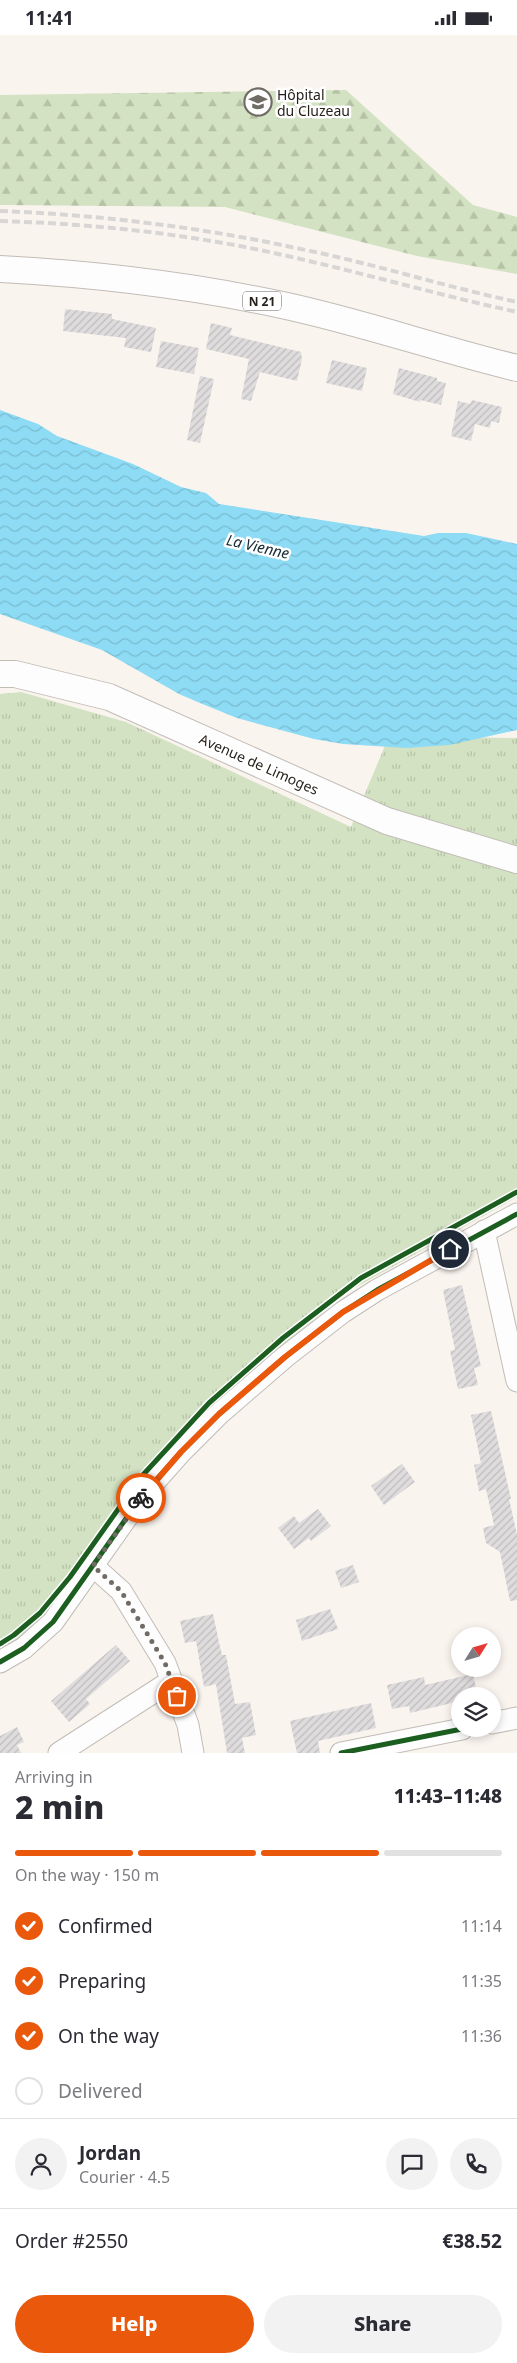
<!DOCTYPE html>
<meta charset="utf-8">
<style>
:root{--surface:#fff;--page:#f2f2f3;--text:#2b2b33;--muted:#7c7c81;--line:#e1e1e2;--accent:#ea580c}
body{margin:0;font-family:"Noto Sans",sans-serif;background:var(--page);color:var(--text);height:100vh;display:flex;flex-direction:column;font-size:19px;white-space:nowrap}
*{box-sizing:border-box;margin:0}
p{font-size:16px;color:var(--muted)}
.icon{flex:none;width:28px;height:28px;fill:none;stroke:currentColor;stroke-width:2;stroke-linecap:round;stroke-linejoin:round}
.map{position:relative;height:1718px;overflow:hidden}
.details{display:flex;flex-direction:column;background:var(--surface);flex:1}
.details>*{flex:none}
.needle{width:32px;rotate:53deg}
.controls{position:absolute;left:451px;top:1592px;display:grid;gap:10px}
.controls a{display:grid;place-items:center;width:50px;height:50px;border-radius:50%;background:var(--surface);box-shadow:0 2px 8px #0003;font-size:25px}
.pin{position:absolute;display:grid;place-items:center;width:42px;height:42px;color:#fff;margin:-21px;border:2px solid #fff;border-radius:50%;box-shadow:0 1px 5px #0007}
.courier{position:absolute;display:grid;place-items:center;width:50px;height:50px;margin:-25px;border:4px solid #ea580c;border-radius:50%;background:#fff;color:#222;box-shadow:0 1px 6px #0007}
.headline em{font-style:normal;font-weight:800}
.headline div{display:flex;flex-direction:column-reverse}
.headline{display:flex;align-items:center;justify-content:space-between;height:85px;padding:0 15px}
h1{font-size:32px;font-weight:800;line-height:38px}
.bar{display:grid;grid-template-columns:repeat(4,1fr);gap:8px 5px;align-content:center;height:60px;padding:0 15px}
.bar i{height:6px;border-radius:4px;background:var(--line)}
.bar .selected{background:var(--accent)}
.bar p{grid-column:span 4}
.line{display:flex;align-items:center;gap:12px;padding:0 15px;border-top:1px solid var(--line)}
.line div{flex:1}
.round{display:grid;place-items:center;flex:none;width:52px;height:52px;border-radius:26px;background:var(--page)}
ol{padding:0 15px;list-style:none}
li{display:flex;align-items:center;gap:15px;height:55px}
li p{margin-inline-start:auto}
li .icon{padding:5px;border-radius:50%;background:var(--accent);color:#fff;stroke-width:4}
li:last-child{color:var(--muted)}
li i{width:28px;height:28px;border:2px solid var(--line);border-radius:50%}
.button{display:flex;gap:10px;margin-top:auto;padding:10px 15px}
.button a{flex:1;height:58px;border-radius:30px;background:var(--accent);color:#fff;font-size:20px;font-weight:800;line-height:58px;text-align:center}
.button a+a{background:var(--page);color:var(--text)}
.status{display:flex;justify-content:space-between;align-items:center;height:35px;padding:0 25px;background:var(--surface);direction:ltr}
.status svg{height:14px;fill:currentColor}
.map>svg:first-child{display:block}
.grass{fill:url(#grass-tufts)}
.forest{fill:url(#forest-firs)}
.water{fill:url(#water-waves)}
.building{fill:url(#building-hatch)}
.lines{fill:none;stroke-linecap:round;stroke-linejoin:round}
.minor-casing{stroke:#c2bcb7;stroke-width:23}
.major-casing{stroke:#c2bcb7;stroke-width:28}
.minor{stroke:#fefdfd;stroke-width:21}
.major{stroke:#fefdfd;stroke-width:26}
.rail{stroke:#d8d6d5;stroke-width:4;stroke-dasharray:8 4;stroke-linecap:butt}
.cycleway-casing{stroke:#fff;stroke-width:8}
.cycleway{stroke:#1b5e20;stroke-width:5}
.done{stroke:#716b66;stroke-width:5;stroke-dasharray:0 9}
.route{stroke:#ea580c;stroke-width:6}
.labels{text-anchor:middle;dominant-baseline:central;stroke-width:5;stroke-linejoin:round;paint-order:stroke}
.shield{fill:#fff;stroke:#686460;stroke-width:1}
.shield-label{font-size:12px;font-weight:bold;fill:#27211c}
.poi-label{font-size:14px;fill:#27211c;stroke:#fff;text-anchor:start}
.street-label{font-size:14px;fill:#27211c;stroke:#fff}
.water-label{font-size:15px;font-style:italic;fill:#192d35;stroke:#fff}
</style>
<div class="status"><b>11:41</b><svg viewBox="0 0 49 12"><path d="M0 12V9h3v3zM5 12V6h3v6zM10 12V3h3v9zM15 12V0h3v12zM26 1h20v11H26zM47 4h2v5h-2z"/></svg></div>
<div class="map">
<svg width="517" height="1718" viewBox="0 0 517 1718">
<defs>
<pattern id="grass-tufts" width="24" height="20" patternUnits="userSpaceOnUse" patternTransform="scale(1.25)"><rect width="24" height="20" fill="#d3e2c2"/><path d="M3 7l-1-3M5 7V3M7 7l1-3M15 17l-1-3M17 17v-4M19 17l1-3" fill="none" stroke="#b5c2a6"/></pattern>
<pattern id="forest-firs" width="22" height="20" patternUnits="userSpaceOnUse" patternTransform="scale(1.25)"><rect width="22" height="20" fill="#d3e2c2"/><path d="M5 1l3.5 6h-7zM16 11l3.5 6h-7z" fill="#b5c2a6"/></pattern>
<pattern id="water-waves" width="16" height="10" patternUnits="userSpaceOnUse" patternTransform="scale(1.25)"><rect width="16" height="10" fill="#8ddbf4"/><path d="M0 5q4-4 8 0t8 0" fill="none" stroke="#7abcd1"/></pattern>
<pattern id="building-hatch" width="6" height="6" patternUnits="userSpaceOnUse" patternTransform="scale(1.25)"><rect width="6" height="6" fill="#dfdcde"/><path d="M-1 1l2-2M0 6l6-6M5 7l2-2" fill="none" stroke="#bfbcbe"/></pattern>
</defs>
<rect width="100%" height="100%" fill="#faf4ef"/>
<path class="grass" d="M 21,657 L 126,687 L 351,792 L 389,701 L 517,703 L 517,1162 L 344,1259 L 207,1379 L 43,1584 L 0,1620 L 0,659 Z"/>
<path class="forest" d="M 346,55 L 473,170 L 517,182 L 517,239 L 417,221 L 225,172 L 0,170 L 0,60 Z"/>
<path class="water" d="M 0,375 L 38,389 L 57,401 L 133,429 L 181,452 L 206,458 L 219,469 L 424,501 L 438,498 L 466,498 L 517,509 L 517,695 L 449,710 L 406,713 L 343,709 L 314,704 L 237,683 L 200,668 L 179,659 L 102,615 L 0,579 Z"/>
<g class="building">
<path d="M 65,274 L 112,279 L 112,284 L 156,293 L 151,317 L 124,312 L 126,303 L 63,296 Z"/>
<path d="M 211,288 L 232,293 L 230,300 L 301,317 L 302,324 L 297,346 L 260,337 L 251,366 L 241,364 L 249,324 L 206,314 Z"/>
<path d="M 161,306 L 199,313 L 194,339 L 156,332 Z"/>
<path d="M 332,325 L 367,333 L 362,356 L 326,348 Z"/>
<path d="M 399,333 L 437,343 L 437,346 L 446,348 L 441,370 L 420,365 L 420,367 L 393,359 Z"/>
<path d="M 200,341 L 214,344 L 200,408 L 187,405 Z"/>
<path d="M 472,365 L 502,372 L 499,388 L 491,386 L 490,393 L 475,389 L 471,406 L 451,401 L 458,366 L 470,369 Z"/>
<path d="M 462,1250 L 481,1331 L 474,1333 L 478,1350 L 458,1354 L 450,1316 L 455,1315 L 443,1255 Z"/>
<path d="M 491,1376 L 511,1464 L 509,1464 L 517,1500 L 517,1565 L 510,1566 L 500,1517 L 486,1508 L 483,1493 L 494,1490 L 486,1454 L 479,1456 L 474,1430 L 481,1428 L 471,1380 Z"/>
<path d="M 402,1429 L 415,1447 L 384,1470 L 371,1451 Z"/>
<path d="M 318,1474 L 331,1491 L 311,1506 L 309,1503 L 294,1514 L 278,1493 L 294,1481 L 299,1488 Z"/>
<path d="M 353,1530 L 359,1547 L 341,1553 L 335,1536 Z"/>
<path d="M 330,1574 L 338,1594 L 302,1606 L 296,1585 Z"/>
<path d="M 213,1579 L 220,1612 L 222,1620 L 226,1620 L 235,1669 L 250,1667 L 256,1700 L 242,1703 L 245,1718 L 227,1718 L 216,1649 L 204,1652 L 196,1606 L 185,1608 L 180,1586 Z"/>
<path d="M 116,1610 L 130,1626 L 86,1664 L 90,1669 L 69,1687 L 51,1666 Z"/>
<path d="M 473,1639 L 478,1661 L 460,1661 L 460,1666 L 410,1678 L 409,1671 L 392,1674 L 387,1650 L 424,1642 L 425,1650 Z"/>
<path d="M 371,1668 L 376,1693 L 318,1706 L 320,1718 L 297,1718 L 290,1686 Z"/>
<path d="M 17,1692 L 24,1707 L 17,1710 L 21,1718 L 0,1718 L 0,1701 Z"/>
</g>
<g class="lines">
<g class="minor-casing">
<g id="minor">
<path d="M 484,1196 L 517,1346"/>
<path d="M 93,1531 L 121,1556 L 165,1628 L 188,1690 L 193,1718"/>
<path d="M 0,1627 L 24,1613 L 53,1587 L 142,1461 L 181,1417 L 219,1379 L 285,1322 L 343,1277 L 377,1255 L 517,1179"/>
<path d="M 492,1688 L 517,1683"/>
<path d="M 59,1718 L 171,1646"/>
<path d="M 341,1718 L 462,1694"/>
</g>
</g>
<g class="major-casing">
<g id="major">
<path d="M 0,234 C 95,239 189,250 282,270 C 362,287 438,314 517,333"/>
<path d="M 0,639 L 15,639 L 109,662 L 387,786 L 517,825"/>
</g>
</g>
<use href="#minor" class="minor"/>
<use href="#major" class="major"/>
<g class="rail">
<path d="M 0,176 C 100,180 199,192 296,213 C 371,228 443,251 517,267"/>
<path d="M 0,186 C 99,189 199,200 296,223 C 370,240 443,261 517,277"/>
</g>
<g class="cycleway-casing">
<g id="cycleway">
<path d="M 0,1609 L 14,1600 L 40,1578 L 70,1542 L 141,1442 L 209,1368 L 283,1303 L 361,1243 L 517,1157"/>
<path d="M 0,1627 L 24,1613 L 53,1587 L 142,1461 L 181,1417 L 219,1379 L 285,1322 L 343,1277 L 377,1255 L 517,1179"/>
<path d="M 341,1718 L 462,1694"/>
</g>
</g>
<use href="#cycleway" class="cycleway"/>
</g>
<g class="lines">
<path class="done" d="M 141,1463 L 93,1531 L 121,1556 L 165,1628 L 177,1661"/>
<path class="route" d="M 141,1463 L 181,1417 L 219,1379 L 285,1322 L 343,1277 L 450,1214"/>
</g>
<defs>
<g id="university-ring" transform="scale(1.4375)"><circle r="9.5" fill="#fff" stroke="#716b66" stroke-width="1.5"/><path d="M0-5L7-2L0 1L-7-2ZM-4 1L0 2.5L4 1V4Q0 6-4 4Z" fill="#716b66"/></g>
</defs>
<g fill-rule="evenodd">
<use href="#university-ring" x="258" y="67"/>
</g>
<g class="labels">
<rect class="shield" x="243" y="256.5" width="38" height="19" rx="4"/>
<g class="shield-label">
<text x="262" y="266">N 21</text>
</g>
<g class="poi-label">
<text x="277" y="59">Hôpital<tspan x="277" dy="16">du Cluzeau</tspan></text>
</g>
<g class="street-label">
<text transform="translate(259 729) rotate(24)">Avenue de Limoges</text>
</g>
<g class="water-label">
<text transform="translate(258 511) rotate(13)">La Vienne</text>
</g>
</g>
</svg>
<div class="controls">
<a><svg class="needle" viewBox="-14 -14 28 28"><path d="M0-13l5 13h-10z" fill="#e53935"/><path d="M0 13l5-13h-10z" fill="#7c7c81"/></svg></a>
<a><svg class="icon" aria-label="layers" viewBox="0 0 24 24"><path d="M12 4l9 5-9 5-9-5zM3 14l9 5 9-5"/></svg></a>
</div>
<div class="pin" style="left:177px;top:1661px;background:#ea580c"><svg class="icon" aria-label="bag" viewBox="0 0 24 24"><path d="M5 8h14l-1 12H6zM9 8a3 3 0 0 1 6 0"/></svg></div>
<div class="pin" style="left:450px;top:1214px;background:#1f2937"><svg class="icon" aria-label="home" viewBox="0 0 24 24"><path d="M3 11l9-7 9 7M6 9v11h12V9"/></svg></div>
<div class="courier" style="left:141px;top:1463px"><svg class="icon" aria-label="bike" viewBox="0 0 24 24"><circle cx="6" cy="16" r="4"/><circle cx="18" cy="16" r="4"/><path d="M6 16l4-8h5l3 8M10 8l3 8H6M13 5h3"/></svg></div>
</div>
<section class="details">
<div class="headline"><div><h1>2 min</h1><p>Arriving in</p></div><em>11:43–11:48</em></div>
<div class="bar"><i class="selected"></i><i class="selected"></i><i class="selected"></i><i></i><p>On the way · 150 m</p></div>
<ol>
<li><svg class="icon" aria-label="check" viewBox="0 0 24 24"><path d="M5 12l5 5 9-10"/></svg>Confirmed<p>11:14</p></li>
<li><svg class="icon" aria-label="check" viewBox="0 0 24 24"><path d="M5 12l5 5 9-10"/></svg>Preparing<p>11:35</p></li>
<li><svg class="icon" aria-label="check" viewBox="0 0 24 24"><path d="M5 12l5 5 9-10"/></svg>On the way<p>11:36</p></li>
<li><i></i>Delivered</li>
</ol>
<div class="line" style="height:90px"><a class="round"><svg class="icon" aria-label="person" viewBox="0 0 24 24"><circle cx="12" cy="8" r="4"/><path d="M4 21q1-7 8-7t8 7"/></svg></a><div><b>Jordan</b><p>Courier · 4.5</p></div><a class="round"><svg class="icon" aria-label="chat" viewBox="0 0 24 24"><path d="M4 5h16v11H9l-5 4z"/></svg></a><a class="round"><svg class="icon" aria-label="phone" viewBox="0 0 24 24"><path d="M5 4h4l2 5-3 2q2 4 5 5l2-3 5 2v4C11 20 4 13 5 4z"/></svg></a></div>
<div class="line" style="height:65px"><div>Order #2550</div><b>€38.52</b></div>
<div class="button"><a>Help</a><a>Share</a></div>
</section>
